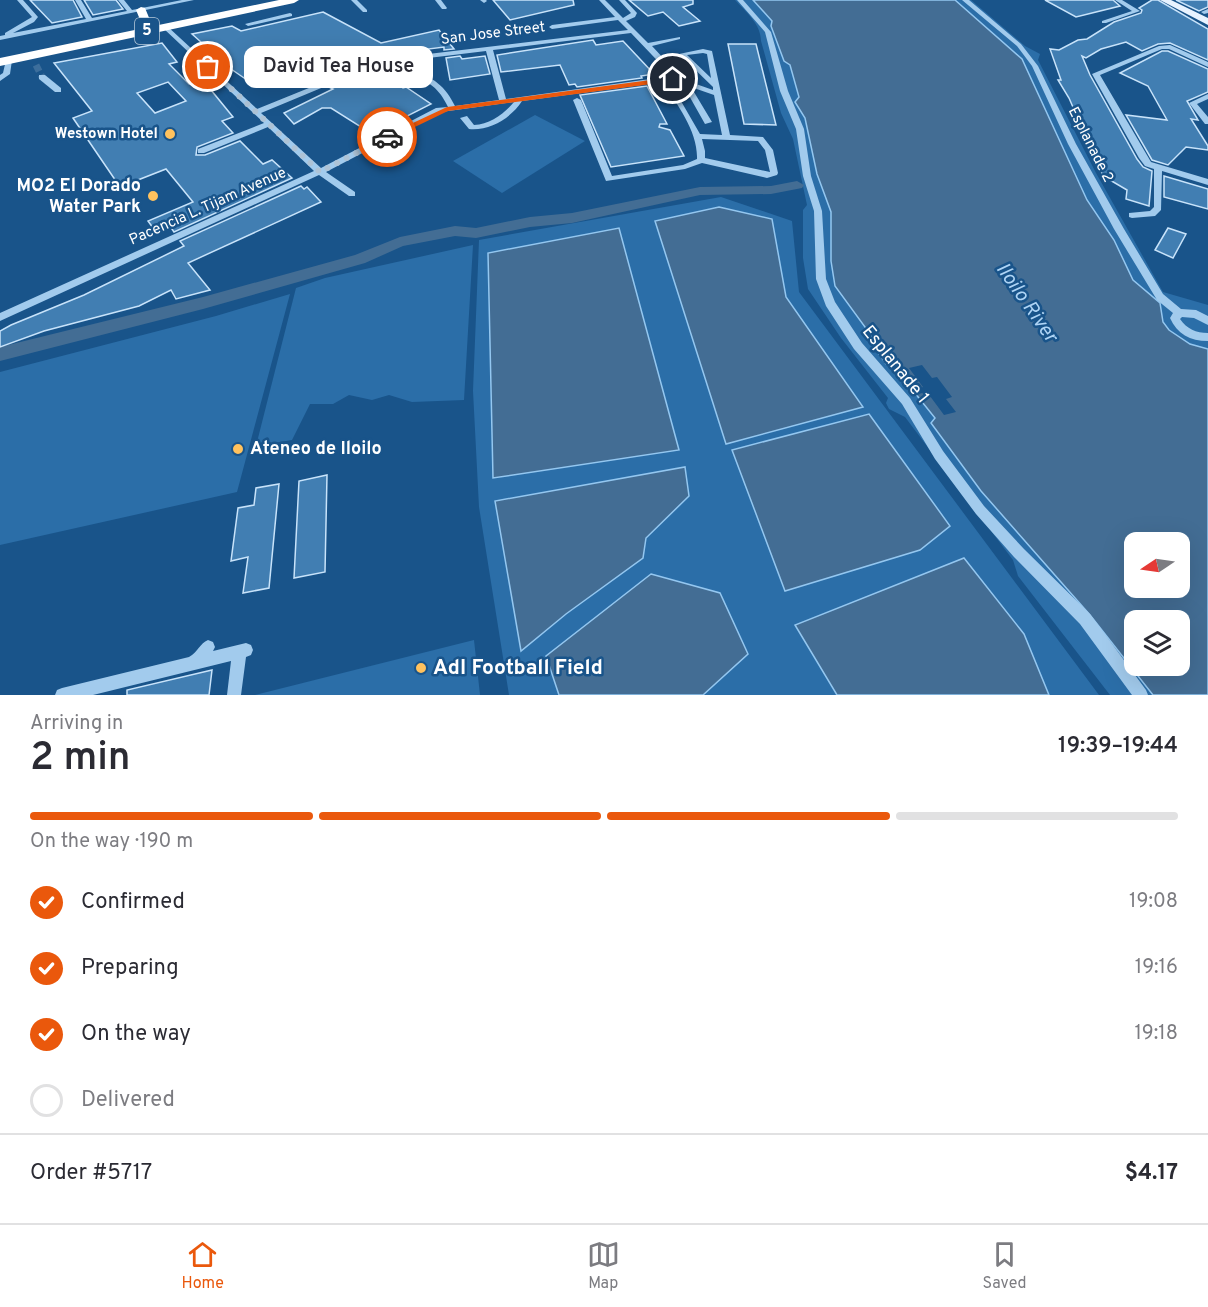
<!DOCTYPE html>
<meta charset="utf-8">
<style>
:root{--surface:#fff;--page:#f2f2f3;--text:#2b2b33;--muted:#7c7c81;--line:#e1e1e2;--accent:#ea580c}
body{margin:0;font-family:Overpass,sans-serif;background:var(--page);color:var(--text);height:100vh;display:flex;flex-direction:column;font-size:22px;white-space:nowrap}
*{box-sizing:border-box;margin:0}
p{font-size:20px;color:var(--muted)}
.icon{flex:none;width:33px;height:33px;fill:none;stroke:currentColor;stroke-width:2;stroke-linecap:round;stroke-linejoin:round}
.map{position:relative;height:695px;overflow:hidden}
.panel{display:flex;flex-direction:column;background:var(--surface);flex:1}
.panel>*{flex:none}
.needle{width:39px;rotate:257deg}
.controls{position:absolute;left:1124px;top:532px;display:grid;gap:12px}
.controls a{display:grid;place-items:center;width:66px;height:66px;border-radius:12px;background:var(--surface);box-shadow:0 6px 24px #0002;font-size:30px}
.pin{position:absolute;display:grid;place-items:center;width:51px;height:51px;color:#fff;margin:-26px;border:3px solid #fff;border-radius:50%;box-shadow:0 2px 6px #0007}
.courier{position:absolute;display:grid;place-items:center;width:60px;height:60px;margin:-30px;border:4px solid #ea580c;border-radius:50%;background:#fff;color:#222;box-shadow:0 2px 8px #0007}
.bubble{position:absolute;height:42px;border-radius:12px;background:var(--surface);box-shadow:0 6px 24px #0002;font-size:20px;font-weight:600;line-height:42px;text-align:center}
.summary em{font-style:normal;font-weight:600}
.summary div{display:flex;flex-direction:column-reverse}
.summary{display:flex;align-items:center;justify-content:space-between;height:102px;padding:0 30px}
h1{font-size:39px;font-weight:600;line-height:45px}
.bar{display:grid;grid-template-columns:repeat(4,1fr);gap:9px 6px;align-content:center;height:72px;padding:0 30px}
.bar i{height:8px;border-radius:4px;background:var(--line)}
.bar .active{background:var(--accent)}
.bar p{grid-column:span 4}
.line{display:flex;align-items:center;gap:15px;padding:0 30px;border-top:2px solid var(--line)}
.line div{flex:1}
ol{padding:0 30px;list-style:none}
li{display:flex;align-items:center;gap:18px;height:66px}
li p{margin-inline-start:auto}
li .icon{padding:6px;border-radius:50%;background:var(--accent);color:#fff;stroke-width:4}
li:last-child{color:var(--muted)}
li i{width:33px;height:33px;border:3px solid var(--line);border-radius:50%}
.tabs{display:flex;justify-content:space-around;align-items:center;height:84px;border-top:2px solid var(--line);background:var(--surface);font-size:16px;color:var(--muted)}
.tabs a{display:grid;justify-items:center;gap:3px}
.tabs .active{color:var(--accent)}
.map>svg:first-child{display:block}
.green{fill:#2b6ea8}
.water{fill:#436d94;stroke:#94c7f0;stroke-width:1.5;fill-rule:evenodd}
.pier{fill:#19548a}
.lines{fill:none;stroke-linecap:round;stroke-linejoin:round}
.canal{fill:#436d94;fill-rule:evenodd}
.building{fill:#417eb2;stroke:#c8e3fa;stroke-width:1.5;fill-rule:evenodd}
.minor-tunnel{stroke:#3c6e9c;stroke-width:7;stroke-dasharray:7 4;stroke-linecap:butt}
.minor{fill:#a2cbed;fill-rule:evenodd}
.major{fill:#e8f3ff;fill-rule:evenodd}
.highway{fill:#fff;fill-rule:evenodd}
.route{fill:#ea580c}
.done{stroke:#aec3d6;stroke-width:6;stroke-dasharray:0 10.8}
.poi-dot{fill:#ffc25e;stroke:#19548a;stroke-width:2}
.labels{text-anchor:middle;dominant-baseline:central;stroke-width:5;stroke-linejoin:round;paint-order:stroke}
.far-street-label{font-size:15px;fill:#fff;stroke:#19548a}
.far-poi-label{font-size:15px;font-weight:bold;fill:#fff;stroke:#19548a;text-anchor:end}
.shield{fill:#19548a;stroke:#baccdc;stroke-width:1.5}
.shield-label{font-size:16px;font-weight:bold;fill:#fff}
.poi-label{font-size:18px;font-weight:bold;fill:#fff;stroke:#19548a;text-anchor:end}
.street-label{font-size:18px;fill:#fff;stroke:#19548a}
.water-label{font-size:20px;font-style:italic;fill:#aed4f5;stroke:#19548a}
.near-poi-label{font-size:21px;font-weight:bold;fill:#fff;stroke:#19548a;text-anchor:start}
</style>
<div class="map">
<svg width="1208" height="695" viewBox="0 0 1208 695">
<rect width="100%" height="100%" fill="#19548a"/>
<g class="green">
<path d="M 735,0 L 761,0 L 786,31 L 826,193 L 907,384 L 917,397 L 926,395 L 1134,666 L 1182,695 L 1110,695 L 1018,576 L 1013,560 L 905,417 L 889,409 L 886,403 L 888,398 L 841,338 L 808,289 L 803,258 L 803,210 L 807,205 L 793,139 L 781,113 L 761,41 C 761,24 746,12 735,0 Z"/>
<path d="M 947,0 L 971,0 L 1025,46 L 1040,54 L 1038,60 L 1096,173 L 1163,292 L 1208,305 L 1208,370 L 1163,340 L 1137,288 Z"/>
<path d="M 535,115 L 585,141 L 502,193 L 453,161 Z"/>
<path d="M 721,197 L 792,221 L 799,292 L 1099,695 L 509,695 L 479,507 L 473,391 L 479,240 Z"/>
<path d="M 473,245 L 464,400 L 412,402 L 389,395 L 372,400 L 349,395 L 333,404 L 310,404 L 292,440 L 256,446 L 296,288 L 325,278 Z"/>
<path d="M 290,294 L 237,492 L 0,545 L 0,372 L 216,316 Z"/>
<path d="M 474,640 L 480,695 L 255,695 Z"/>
</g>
<g class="water">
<path d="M 753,0 L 955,0 L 1022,59 L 1087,200 L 1114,240 L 1133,280 L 1160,303 L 1163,322 L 1169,330 L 1190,344 L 1208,349 L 1208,695 L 1153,695 L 1090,615 L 981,491 L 931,423 L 935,418 L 894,367 L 886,364 L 879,354 L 876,342 L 835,286 L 831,261 L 831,212 L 817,174 L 805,118 L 795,102 L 799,97 L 790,65 L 784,61 L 771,26 L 772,21 ZM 1134,543 L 1179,543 L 1179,588 L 1134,588 ZM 1134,621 L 1179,621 L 1179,666 L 1134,666 Z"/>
<path d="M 719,207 L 772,219 L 786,297 L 863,407 L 726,444 L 655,221 Z"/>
<path d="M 619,228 L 679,450 L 493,478 L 488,253 Z"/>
<path d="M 869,414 L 950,526 L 920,550 L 785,591 L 732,450 Z"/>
<path d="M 685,467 L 689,496 L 646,538 L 643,558 L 566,614 L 521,651 L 495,501 Z"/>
<path d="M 964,558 L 1024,634 L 1049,695 L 837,695 L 795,625 Z"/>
<path d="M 651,574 L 720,593 L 748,654 L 703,695 L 559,695 L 546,656 Z"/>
</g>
<path class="pier" d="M 922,365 L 932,378 L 937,377 L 952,397 L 946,399 L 956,412 L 944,415 L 927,392 L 913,395 L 910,391 L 923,387 L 909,368 Z"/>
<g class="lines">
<path class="canal" d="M 797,181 L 804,185 L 802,188 L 771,194 L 700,195 L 572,223 L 530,227 L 476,238 L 455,236 L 403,246 L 365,263 L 203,309 L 0,361 L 0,347 L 203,297 L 355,255 L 400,237 L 455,226 L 476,228 L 530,217 L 572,213 L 700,187 L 771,186 Z"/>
</g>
<g class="building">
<path d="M 30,0 L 73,0 L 82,17 L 52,23 Z"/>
<path d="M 84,0 L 116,0 L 123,9 L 93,15 Z"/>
<path d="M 493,0 L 573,0 L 574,5 L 510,20 Z"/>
<path d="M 629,0 L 693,0 L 693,4 L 683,7 L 700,21 L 679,26 L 663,12 L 648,16 Z"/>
<path d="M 1045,0 L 1113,0 L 1120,6 L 1076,17 Z"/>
<path d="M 1152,0 L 1158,0 L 1208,29 L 1208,60 L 1170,43 L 1158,44 L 1142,51 L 1126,42 L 1101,49 L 1086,58 L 1082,56 L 1090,75 L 1137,159 L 1143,167 L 1152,171 L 1149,206 L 1126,199 L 1127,190 L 1103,176 L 1069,98 L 1058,80 L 1061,80 L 1050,49 L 1059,50 L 1078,40 L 1087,39 L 1114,22 L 1141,13 L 1142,10 L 1139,8 Z"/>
<path d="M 1176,0 L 1208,0 L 1208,7 L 1199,11 Z"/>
<path d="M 323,12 L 381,43 L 439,30 L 454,49 L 444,50 L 444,47 L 364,57 L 369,61 L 320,81 L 303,70 L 266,85 L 256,76 L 247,80 L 231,69 L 192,34 L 232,26 L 241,31 Z"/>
<path d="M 593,40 L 596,45 L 623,41 L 654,74 L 641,76 L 642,78 L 577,87 L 575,84 L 569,85 L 560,65 L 501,72 L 497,55 Z"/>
<path d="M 162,43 L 177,62 L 169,64 L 189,84 L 202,79 L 233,117 L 222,121 L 233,133 L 197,147 L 196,155 L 205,155 L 240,141 L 263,164 L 272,160 L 292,178 L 174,232 L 170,226 L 156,232 L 148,221 L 193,202 L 166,169 L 120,187 L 73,118 L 92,111 L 54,63 ZM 168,82 L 186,101 L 155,113 L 137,93 Z"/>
<path d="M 728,44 L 756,44 L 776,125 L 744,124 Z"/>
<path d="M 1162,51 L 1168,51 L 1208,69 L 1208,92 L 1187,101 L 1198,120 L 1191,119 L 1208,146 L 1208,150 L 1186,147 L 1168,165 L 1152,160 L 1126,115 L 1167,120 L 1148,86 L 1120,73 Z"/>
<path d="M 460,56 L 462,59 L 485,56 L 490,74 L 450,80 L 446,58 Z"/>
<path d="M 377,67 L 403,88 L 406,87 L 431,104 L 372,134 L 331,108 L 322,108 L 294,124 L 284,113 L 333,89 L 329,87 Z"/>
<path d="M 647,86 L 667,124 L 660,124 L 659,127 L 670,130 L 684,156 L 611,167 L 580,95 Z"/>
<path d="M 1164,176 L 1208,189 L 1208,209 L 1164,197 Z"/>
<path d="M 301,186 L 304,189 L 307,187 L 321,202 L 188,263 L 210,290 L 176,299 L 171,290 L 139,306 L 44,331 L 0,347 L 0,331 L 11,325 L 84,295 L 184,246 L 180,241 Z"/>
<path d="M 1168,228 L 1186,234 L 1173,258 L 1155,250 Z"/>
<path d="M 327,475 L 325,572 L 294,578 L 299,481 Z"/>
<path d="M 279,484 L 269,588 L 243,593 L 248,557 L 231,561 L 238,508 L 254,505 L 256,488 Z"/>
<path d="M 212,670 L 209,695 L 127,695 L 127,690 Z"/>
</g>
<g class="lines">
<path class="minor-tunnel" d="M 36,65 L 42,77"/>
<g class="minor">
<path d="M 17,0 L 23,0 L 38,17 L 34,22 L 13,33 L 86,19 L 75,0 L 81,0 L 92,18 L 127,11 L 118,0 L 124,0 L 132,10 L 182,0 L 194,0 L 0,40 L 0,36 L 5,35 L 5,33 L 32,17 Z"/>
<path d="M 351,0 L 357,0 L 367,10 L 367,12 L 363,12 Z"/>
<path d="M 435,0 L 441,0 L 447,8 L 446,9 L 442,9 Z"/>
<path d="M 480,0 L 486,0 L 487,1 L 484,3 Z"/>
<path d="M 599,0 L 605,0 L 623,18 L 631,13 L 619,0 L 625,0 L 637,13 L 635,17 L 626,21 L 648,43 L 680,37 L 680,39 L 652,46 L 678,74 L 679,78 L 713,90 L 713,87 L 679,54 L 703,49 L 712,51 L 730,135 L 763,137 L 773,150 L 778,173 L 777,175 L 767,178 L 702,163 L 685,169 L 606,181 L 573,100 L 577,98 L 581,100 L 612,176 L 683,165 L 697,159 C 698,131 677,105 663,82 L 522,101 C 511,118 490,131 469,129 L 460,118 L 467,116 L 474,125 C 490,124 504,114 514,102 L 441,112 L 326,172 L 355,192 L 355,196 L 349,196 L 319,175 L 0,321 L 0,313 L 314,171 L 268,127 L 204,153 L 198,153 L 198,149 L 264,123 L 163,28 L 163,26 L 167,26 L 257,109 L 378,60 L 628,30 L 618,20 L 552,29 L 549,27 L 552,25 L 615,17 ZM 631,33 L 672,76 L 506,99 L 493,50 ZM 486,51 L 499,100 L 455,106 C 446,87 431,73 410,74 L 410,76 C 429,81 439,88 448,107 L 436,108 L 321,168 L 261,113 L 379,64 ZM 703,53 L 707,54 L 711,78 L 687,55 ZM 673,81 L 683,85 L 705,124 L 712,122 L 691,87 L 714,95 L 722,135 L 700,134 L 670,82 ZM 702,139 L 758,141 L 765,150 L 770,172 L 705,158 L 705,151 Z"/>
<path d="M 737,0 L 743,0 L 771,32 L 788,91 L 804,129 L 811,176 L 822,211 L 826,279 L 835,302 L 862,343 L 910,398 L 943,451 L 984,506 L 1024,549 L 1090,614 L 1146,690 L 1148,695 L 1132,695 L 1080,624 L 1014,557 L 976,514 L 935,459 L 902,404 L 854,349 L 826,306 L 816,279 L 814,211 L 803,176 L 796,129 L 780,91 L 765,32 Z"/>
<path d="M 962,0 L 969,0 L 1021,44 L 1038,66 L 1076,144 L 1124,229 L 1163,294 L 1181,309 L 1196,310 L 1208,316 L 1208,325 L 1194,318 L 1182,317 L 1180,319 C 1187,329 1196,333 1208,333 L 1208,341 C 1190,341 1177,334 1170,318 L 1173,313 L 1157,300 L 1114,229 L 1068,144 L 1032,66 L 1017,46 Z"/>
<path d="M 1115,0 L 1122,0 L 1140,11 L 1106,23 L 1102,23 L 1102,21 L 1132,11 Z"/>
<path d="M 1208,9 L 1208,13 L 1204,14 L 1201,12 Z"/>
<path d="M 290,13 L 292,14 L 292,16 L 248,26 L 245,24 Z"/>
<path d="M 1170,45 L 1208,62 L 1208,67 L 1169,49 L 1162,49 L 1100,75 L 1151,162 L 1208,179 L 1208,185 L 1162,171 L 1161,210 L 1155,216 L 1132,218 L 1129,217 L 1129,213 L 1150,211 L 1154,207 L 1154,169 L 1145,166 L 1139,158 L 1092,74 L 1159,46 Z"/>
<path d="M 9,58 L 12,60 L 10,74 L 0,81 L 0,75 L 3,73 L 6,60 Z"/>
<path d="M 39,75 L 45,75 L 61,88 L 61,92 L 55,92 L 39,79 Z"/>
<path d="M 1208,94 L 1208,99 L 1197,104 L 1208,117 L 1208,124 L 1205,124 L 1189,103 Z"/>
<path d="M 208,640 L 213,642 L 215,647 L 213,651 L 246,643 L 251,645 L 253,650 L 251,655 L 246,657 L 241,695 L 227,695 L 231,661 L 93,695 L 55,695 L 57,690 L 62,688 L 189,657 C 198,652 200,643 208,640 Z"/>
</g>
<path class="major" d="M 1160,0 L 1171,0 L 1208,18 L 1208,25 Z"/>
<g class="highway">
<path d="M 279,0 L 299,0 L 294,3 L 0,66 L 0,58 Z"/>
<path d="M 141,7 L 145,8 L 150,20 L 149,22 L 141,22 L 136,10 Z"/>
</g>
</g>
<path class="route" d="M 673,77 L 675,81 L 448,111 L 390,139 L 383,137 L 447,107 Z"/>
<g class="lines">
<path class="done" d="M 208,67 L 320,172 L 387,137"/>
</g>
<g class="poi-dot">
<circle cx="170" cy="134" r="6"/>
<circle cx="153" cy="196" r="6"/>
<circle cx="238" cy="449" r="6"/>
<circle cx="421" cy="668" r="6"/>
</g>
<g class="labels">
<g class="far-street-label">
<text transform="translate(493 34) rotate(-7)">San Jose Street</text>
<text transform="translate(1090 145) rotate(63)">Esplanade 2</text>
<text transform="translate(208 207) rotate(-24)">Pacencia L. Tijam Avenue</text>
</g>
<g class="far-poi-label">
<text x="158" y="134">Westown Hotel</text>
</g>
<rect class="shield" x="135" y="18" width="24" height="26" rx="4.5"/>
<g class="shield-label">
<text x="147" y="31">5</text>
</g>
<g class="poi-label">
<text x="141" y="186">MO2 El Dorado<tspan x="141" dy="21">Water Park</tspan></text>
<text x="250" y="449" text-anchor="start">Ateneo de Iloilo</text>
</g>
<g class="street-label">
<text transform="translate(895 365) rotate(51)">Esplanade 1</text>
</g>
<g class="water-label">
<text transform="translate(1026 303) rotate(55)">Iloilo River</text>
</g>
<g class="near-poi-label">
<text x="433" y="668">AdI Football Field</text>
</g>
</g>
</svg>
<div class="controls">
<a><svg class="needle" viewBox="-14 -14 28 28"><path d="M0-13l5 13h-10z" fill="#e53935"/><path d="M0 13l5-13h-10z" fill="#7c7c81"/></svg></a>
<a><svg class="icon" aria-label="layers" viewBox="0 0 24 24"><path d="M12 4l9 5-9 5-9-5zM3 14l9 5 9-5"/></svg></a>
</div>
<div class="pin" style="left:208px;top:67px;background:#ea580c"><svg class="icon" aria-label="bag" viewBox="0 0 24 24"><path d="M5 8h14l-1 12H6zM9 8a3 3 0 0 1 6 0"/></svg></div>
<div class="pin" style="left:673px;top:79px;background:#1f2937"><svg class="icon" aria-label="home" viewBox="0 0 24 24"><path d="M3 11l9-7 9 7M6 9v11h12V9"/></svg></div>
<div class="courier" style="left:387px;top:137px"><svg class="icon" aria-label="car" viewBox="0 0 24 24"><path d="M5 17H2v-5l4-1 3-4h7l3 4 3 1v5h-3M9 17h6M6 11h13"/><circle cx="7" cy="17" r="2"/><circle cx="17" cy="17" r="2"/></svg></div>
<div class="bubble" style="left:244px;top:46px;width:189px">David Tea House</div>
</div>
<section class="panel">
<div class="summary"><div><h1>2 min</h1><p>Arriving in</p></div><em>19:39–19:44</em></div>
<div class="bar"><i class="active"></i><i class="active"></i><i class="active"></i><i></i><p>On the way · 190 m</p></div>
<ol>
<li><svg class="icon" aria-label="check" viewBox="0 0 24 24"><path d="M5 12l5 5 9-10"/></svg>Confirmed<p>19:08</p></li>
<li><svg class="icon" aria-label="check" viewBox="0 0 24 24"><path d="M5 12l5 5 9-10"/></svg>Preparing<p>19:16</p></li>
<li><svg class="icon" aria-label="check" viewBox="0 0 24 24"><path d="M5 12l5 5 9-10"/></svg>On the way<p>19:18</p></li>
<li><i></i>Delivered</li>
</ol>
<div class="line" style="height:78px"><div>Order #5717</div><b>$4.17</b></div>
</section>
<nav class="tabs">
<a class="active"><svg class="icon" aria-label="home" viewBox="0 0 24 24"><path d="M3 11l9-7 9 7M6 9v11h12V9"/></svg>Home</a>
<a><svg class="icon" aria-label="map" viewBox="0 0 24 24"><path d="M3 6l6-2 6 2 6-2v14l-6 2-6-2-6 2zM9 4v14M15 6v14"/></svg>Map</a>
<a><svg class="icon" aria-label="saved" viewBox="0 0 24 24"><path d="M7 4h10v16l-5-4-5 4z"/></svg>Saved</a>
</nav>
